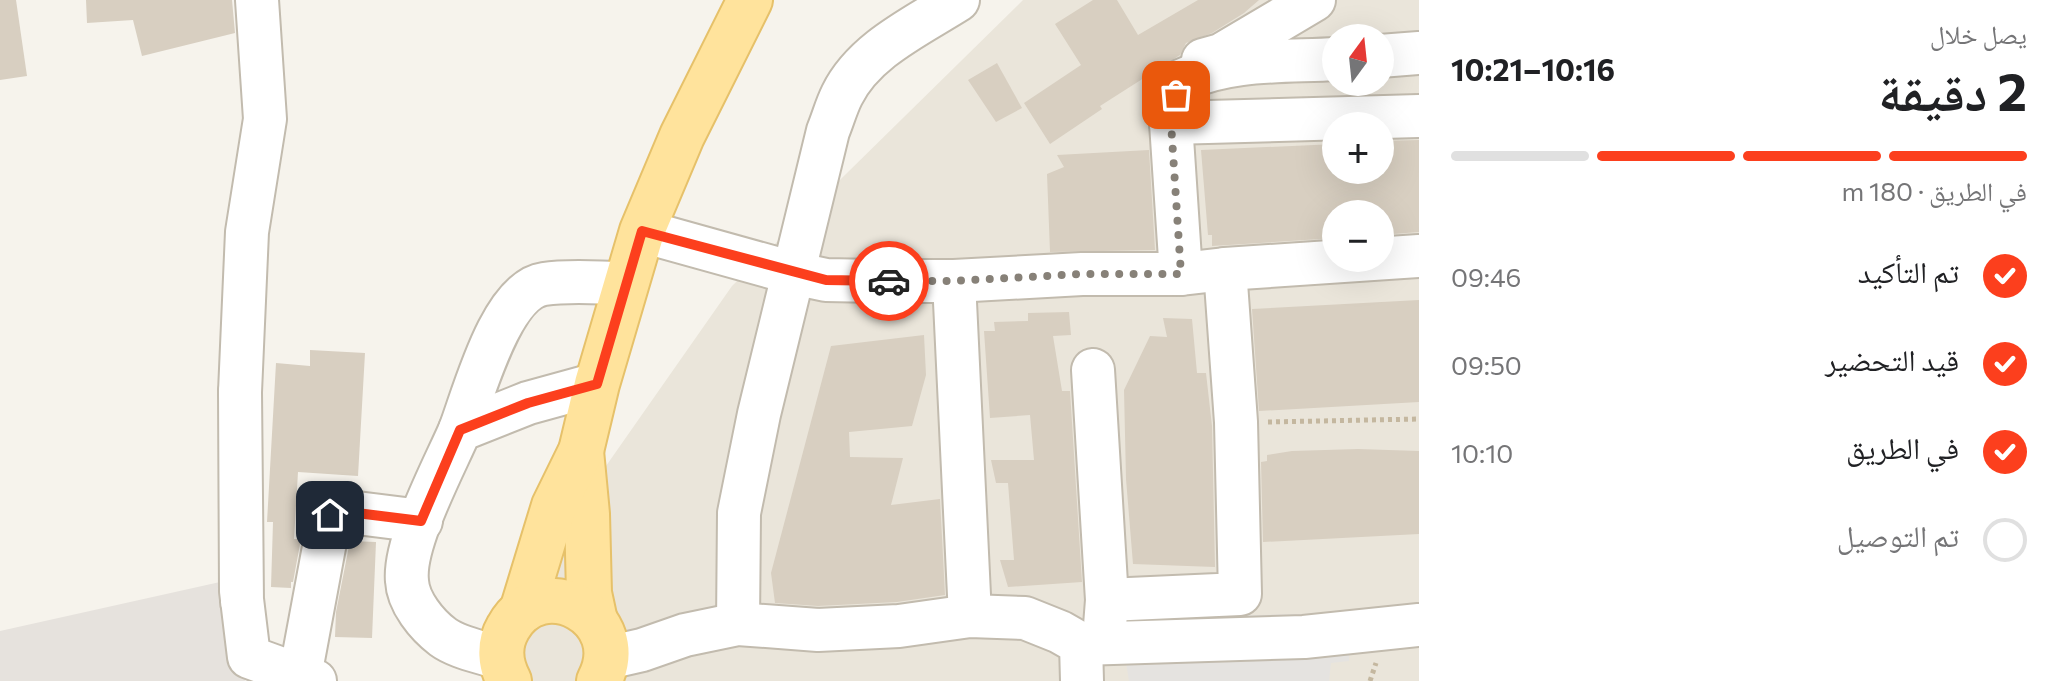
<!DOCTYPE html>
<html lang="ar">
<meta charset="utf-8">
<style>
:root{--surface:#fff;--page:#f2f2f2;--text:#202124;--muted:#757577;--line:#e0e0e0;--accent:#fc3f1d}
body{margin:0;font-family:Commissioner,"Noto Naskh Arabic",sans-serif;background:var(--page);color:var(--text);direction:rtl;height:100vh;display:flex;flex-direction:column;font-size:30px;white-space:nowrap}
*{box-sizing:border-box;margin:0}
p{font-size:26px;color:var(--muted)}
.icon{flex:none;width:44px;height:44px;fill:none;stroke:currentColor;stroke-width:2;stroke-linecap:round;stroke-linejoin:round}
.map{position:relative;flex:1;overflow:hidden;direction:ltr}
.drawer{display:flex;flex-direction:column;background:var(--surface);width:640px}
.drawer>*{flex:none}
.needle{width:52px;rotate:15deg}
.controls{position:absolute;left:1322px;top:24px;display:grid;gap:16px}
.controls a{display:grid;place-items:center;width:72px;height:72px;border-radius:50%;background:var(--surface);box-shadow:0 8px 32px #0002;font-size:40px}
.pin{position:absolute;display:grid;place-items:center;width:68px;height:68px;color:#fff;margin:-34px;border-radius:16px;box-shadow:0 4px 12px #0006}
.courier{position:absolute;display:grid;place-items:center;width:80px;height:80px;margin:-40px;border:6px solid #fc3f1d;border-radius:50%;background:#fff;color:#222;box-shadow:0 2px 10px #0007}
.head em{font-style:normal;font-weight:700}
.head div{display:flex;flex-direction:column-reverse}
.head{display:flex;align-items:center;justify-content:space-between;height:136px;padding:0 32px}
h1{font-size:52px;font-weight:700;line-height:60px}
.bar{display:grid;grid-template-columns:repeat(4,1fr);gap:12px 8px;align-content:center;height:96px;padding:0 32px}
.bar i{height:10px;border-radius:6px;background:var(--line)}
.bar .on{background:var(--accent)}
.bar p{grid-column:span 4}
ol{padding:0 32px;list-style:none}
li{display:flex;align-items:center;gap:24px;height:88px}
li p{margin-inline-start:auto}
li .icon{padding:8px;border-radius:50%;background:var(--accent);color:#fff;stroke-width:4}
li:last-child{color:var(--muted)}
li i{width:44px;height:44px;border:4px solid var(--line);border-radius:50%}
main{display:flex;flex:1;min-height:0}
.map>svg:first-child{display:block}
.residential{fill:#eae5da;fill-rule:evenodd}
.industrial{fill:#e6e2dd}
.parking{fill:#e5e3e0}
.building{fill:#d8cfc1}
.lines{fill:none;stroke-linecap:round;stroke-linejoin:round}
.minor-casing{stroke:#c2bbae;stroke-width:46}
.major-casing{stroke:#e6c16a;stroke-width:48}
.path{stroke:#c4b79f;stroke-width:5;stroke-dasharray:4 4;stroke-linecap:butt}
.minor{stroke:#fff;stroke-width:42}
.major{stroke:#ffe39c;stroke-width:44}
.done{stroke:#878178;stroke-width:8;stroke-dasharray:0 14.4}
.route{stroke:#fc3f1d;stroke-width:10}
</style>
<main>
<section class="drawer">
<div class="head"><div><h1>2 دقيقة</h1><p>يصل خلال</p></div><em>10:16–10:21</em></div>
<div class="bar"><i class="on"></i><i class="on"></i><i class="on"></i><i></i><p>في الطريق · 180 m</p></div>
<ol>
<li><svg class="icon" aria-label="check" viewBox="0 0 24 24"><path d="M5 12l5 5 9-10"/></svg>تم التأكيد<p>09:46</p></li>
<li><svg class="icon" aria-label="check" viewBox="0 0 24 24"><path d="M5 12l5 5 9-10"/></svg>قيد التحضير<p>09:50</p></li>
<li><svg class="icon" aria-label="check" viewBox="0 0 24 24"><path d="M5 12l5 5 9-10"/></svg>في الطريق<p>10:10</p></li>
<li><i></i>تم التوصيل</li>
</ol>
</section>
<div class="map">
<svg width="1419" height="681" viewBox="0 0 1419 681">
<rect width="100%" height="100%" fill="#f6f3ec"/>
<path class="residential" d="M 1023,0 L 1419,0 L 1419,681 L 501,681 L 494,626 L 732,286 ZM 1336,38 L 1380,38 L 1380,82 L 1336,82 ZM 1336,126 L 1380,126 L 1380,170 L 1336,170 ZM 1336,214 L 1380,214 L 1380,258 L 1336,258 Z"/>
<path class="industrial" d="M 220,582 L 245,681 L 0,681 L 0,631 Z"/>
<path class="parking" d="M 1350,613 L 1349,661 L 1331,663 L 1329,681 L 1129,681 L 1119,618 Z"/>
<g class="building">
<path d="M 0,0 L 16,0 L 27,76 L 0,80 Z"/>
<path d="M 86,0 L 232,0 L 235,33 L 142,56 L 133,20 L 87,23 Z"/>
<path d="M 1093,0 L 1117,0 L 1138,35 L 1198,0 L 1259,0 L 1244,13 L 1212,33 L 1186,43 L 1180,55 L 1100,106 L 1102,109 L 1050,144 L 1024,103 L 1081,65 L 1055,24 Z"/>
<path d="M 997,63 L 1022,108 L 996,122 L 968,80 Z"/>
<path d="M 1419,140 L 1419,232 L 1380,235 L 1380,214 L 1336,214 L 1336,238 L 1212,246 L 1212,235 L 1208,235 L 1201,150 L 1336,144 L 1336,170 L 1380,170 L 1380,141 Z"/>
<path d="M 1149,150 L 1155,250 L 1050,252 L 1047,174 L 1064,167 L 1057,155 Z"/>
<path d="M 1419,300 L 1419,402 L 1259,411 L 1252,309 Z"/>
<path d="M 1069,312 L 1071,335 L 1053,336 L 1062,391 L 1070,391 L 1082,582 L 1008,587 L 1000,560 L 1014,560 L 1008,483 L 996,483 L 991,460 L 1034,460 L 1030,415 L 990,418 L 984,331 L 995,331 L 994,322 L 1028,321 L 1028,313 Z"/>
<path d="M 1163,318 L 1192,319 L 1197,373 L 1206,373 L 1212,426 L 1215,567 L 1133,564 L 1126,479 L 1124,390 L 1150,336 L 1167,337 Z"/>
<path d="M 924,335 L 926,375 L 912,426 L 849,432 L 850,457 L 903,458 L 891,505 L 940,499 L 945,595 L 897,602 L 818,606 L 775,603 L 771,573 L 831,346 Z"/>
<path d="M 310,350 L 365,353 L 358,476 L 298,472 L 294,539 L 301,539 L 293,582 L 291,582 L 291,588 L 271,587 L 273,522 L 267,522 L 276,363 L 310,366 Z"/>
<path d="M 1358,449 L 1419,451 L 1419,534 L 1263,542 L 1261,462 L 1267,461 L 1267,455 L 1292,451 Z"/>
<path d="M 350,541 L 376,542 L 372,638 L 335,637 L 336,612 Z"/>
</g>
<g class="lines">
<g class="minor-casing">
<g id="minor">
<path d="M 1380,56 L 1419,53"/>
<path d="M 1203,60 L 1221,55 L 1314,0"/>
<path d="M 1171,123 L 1419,116"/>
<path d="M 642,231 L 793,273 L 826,280 L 876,281 L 954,281 L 1082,274 L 1181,274 L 1225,269 L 1419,256"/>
<path d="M 1181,274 L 1171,123 L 1173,109 L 1183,80 C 1229,58 1285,62 1336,59"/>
<path d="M 954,281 L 970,616"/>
<path d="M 1093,370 L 1107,600 L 1105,626"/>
<path d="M 240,392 L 247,232 L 265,119 L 257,0"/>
<path d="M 460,430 C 474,393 501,290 544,284 C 570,280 599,283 625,283"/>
<path d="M 1107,600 L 1240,594 L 1236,422 L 1225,269"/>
<path d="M 242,602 L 240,392 L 241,591 L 249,657 L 315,681"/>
<path d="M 738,624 L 739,513 L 759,414 L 828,131 C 833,119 836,107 842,95 C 864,50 917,26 958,0"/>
<path d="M 1081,644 L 1304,637 L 1419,625"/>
<path d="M 607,658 L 642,650 L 685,635 L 738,624 L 818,630 L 899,626 L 970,616 L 1025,618 L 1060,632 L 1081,644 L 1082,681"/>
<path d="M 501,659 C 483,652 458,648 443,637 C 427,625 408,602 407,581 C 403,543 444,467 460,430 L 528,403 L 597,384"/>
<path d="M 300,676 L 330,515 L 341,511 L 421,521"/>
</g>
</g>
<g class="major-casing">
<g id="major">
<path d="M 581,451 L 587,514 L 589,593 L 595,621"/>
<path d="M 522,611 L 554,506 L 581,451 L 597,384 L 642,231 L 682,136 L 750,0"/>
<path d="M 509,681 C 500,664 498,645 508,628 C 541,568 633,617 599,681"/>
</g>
</g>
<g class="path">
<path d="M 1268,422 L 1419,419"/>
<path d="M 1370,681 L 1376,663"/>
</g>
<use href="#minor" class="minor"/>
<use href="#major" class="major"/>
</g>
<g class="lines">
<path class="done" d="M 889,281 L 954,281 L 1082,274 L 1181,274 L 1171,123 L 1176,95"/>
<path class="route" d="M 330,515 L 341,511 L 421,521 L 460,430 L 528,403 L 597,384 L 642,231 L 826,280 L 889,281"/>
</g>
</svg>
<div class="controls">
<a><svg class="needle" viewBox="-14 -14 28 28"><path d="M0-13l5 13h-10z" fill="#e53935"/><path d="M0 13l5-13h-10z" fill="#757577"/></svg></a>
<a>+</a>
<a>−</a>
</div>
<div class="pin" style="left:1176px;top:95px;background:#ea580c"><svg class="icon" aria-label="bag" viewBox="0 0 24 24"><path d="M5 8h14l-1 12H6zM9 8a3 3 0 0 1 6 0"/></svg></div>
<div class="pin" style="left:330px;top:515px;background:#1f2937"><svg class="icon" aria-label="home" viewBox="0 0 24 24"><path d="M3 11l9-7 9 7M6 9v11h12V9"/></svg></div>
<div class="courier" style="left:889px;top:281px"><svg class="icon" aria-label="car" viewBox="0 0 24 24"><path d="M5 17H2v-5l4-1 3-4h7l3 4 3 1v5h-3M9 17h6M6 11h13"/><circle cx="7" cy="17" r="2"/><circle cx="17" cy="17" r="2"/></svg></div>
</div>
</main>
